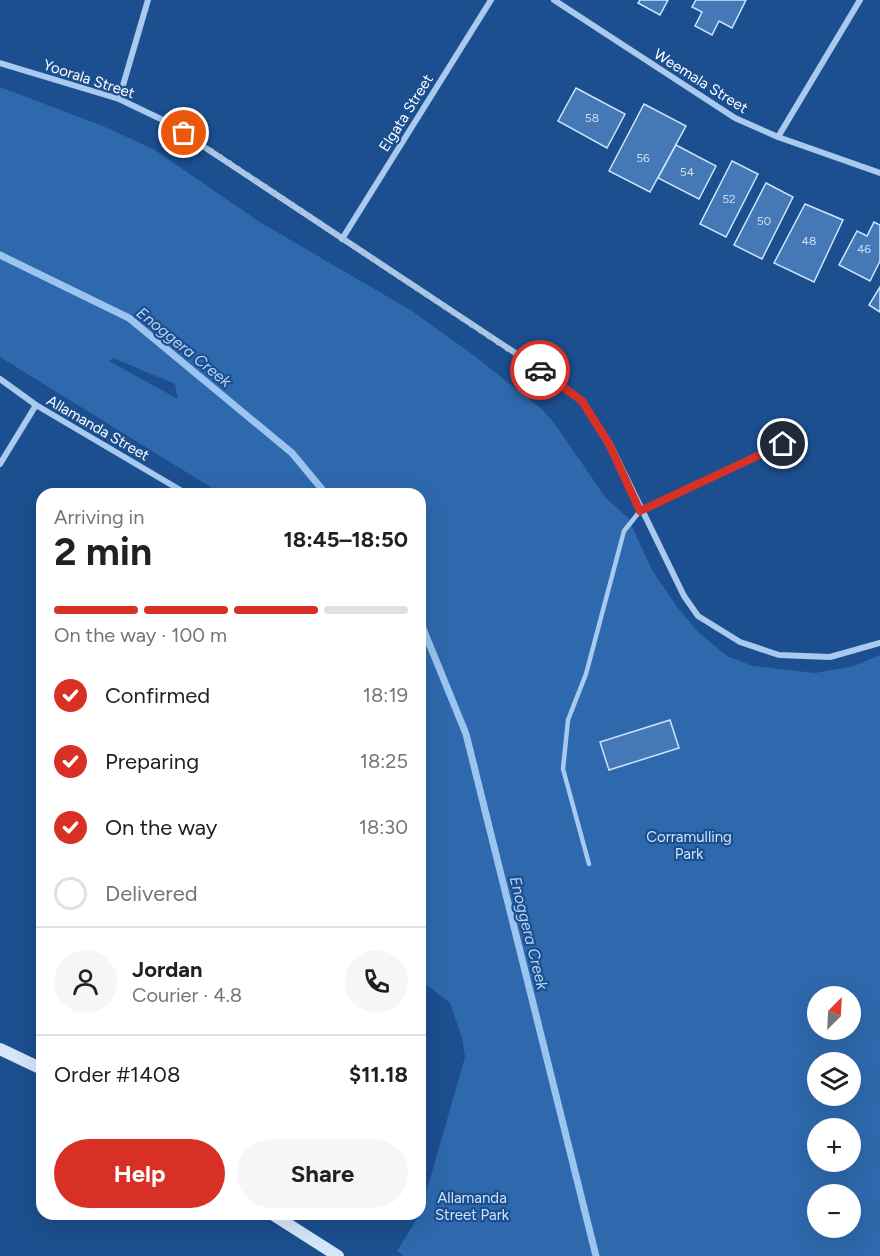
<!DOCTYPE html>
<meta charset="utf-8">
<style>
:root{--surface:#fff;--page:#f6f6f6;--text:#202124;--muted:#757577;--line:#e0e0e0;--accent:#d93025}
body{margin:0;font-family:Figtree,sans-serif;background:var(--page);color:var(--text);height:100vh;display:flex;flex-direction:column;font-size:22px;white-space:nowrap}
*{box-sizing:border-box;margin:0}
p{font-size:20px;color:var(--muted)}
.icon{flex:none;width:33px;height:33px;fill:none;stroke:currentColor;stroke-width:2;stroke-linecap:round;stroke-linejoin:round}
.map{position:relative;flex:1;overflow:hidden}
.sheet{position:absolute;left:36px;top:488px;width:390px;height:732px;display:flex;flex-direction:column;background:var(--surface);border-radius:18px;box-shadow:0 6px 24px #0002}
.sheet>*{flex:none}
.needle{width:39px;rotate:24deg}
.fabs{position:absolute;left:807px;top:986px;display:grid;gap:12px}
.fabs a{display:grid;place-items:center;width:54px;height:54px;border-radius:50%;background:var(--surface);box-shadow:0 6px 24px #0002;font-size:30px}
.pin{position:absolute;display:grid;place-items:center;width:51px;height:51px;color:#fff;margin:-26px;border:3px solid #fff;border-radius:50%;box-shadow:0 2px 6px #0007}
.courier{position:absolute;display:grid;place-items:center;width:60px;height:60px;margin:-30px;border:4px solid #d93025;border-radius:50%;background:#fff;color:#222;box-shadow:0 2px 8px #0007}
.overview em{font-style:normal;font-weight:700}
.overview div{display:flex;flex-direction:column-reverse}
.overview{display:flex;align-items:center;justify-content:space-between;height:102px;padding:0 18px}
h1{font-size:39px;font-weight:700;line-height:45px}
.bar{display:grid;grid-template-columns:repeat(4,1fr);gap:9px 6px;align-content:center;height:72px;padding:0 18px}
.bar i{height:8px;border-radius:4px;background:var(--line)}
.bar .active{background:var(--accent)}
.bar p{grid-column:span 4}
.line{display:flex;align-items:center;gap:15px;padding:0 18px;border-top:2px solid var(--line)}
.line div{flex:1}
.round{display:grid;place-items:center;flex:none;width:63px;height:63px;border-radius:32px;background:var(--page)}
ol{padding:0 18px;list-style:none}
li{display:flex;align-items:center;gap:18px;height:66px}
li p{margin-inline-start:auto}
li .icon{padding:6px;border-radius:50%;background:var(--accent);color:#fff;stroke-width:4}
li:last-child{color:var(--muted)}
li i{width:33px;height:33px;border:3px solid var(--line);border-radius:50%}
.action{display:flex;gap:12px;margin-top:auto;padding:12px 18px}
.action a{flex:1;height:69px;border-radius:36px;background:var(--accent);color:#fff;font-size:24px;font-weight:700;line-height:69px;text-align:center}
.action a+a{background:var(--page);color:var(--text)}
.map>svg:first-child{display:block}
.green{fill:#2e69ad;fill-rule:evenodd}
.lines{fill:none;stroke-linecap:round;stroke-linejoin:round}
.stream{stroke:#9cc4f0;stroke-width:7}
.building{fill:#4478b7;stroke:#cfe3fa;stroke-width:1.5}
.lane{stroke:#a9c9ee;stroke-width:4.5}
.street{stroke:#a9c9ee;stroke-width:6}
.secondary{stroke:#d6e6fa;stroke-width:12}
.done{stroke:#afc1d8;stroke-width:6;stroke-dasharray:0 10.8}
.route{stroke:#d93025;stroke-width:8}
.labels{text-anchor:middle;dominant-baseline:central;stroke-width:4.5;stroke-linejoin:round;paint-order:stroke}
.number-label{font-size:12px;fill:#d0dded}
.street-label{font-size:15px;fill:#fff;stroke:#1b4f8f}
.park-label{font-size:15px;fill:#cfe3fa;stroke:#1b4f8f}
.water-label{font-size:16px;font-style:italic;fill:#b5d3f5;stroke:#1b4f8f}
</style>
<div class="map">
<svg width="880" height="1256" viewBox="0 0 880 1256">
<rect width="100%" height="100%" fill="#1b4f8f"/>
<path class="green" d="M 0,87 L 103,126 L 155,150 L 258,221 L 412,311 L 472,354 L 543,410 L 554,423 L 606,498 L 628,518 L 652,570 L 677,607 L 698,632 L 727,656 L 753,666 L 815,673 L 854,666 L 880,655 L 880,1256 L 404,1256 L 397,1251 L 420,1214 L 465,1057 L 462,1038 L 450,1003 L 424,983 L 420,967 L 420,494 L 220,493 L 0,357 ZM 113,358 L 175,384 L 178,399 L 109,361 ZM 818,996 L 850,996 L 850,1029 L 818,1029 ZM 818,1062 L 850,1062 L 850,1095 L 818,1095 ZM 818,1128 L 850,1128 L 850,1161 L 818,1161 ZM 818,1194 L 850,1194 L 850,1227 L 818,1227 Z"/>
<g class="lines">
<g class="stream">
<path d="M 0,255 L 129,318 L 292,453 L 326,494"/>
<path d="M 420,621 L 466,734 L 596,1256"/>
</g>
</g>
<g class="building">
<path d="M 640,0 L 668,0 L 660,15 L 638,3 Z"/>
<path d="M 696,0 L 746,0 L 732,28 L 719,21 L 712,35 L 695,26 L 702,12 L 692,7 Z"/>
<path d="M 576,88 L 625,114 L 607,148 L 558,121 Z"/>
<path d="M 644,104 L 686,126 L 650,192 L 609,171 Z"/>
<path d="M 676,145 L 716,166 L 699,199 L 658,178 Z"/>
<path d="M 732,161 L 758,174 L 726,237 L 700,224 Z"/>
<path d="M 766,183 L 793,197 L 762,259 L 734,245 Z"/>
<path d="M 805,204 L 843,220 L 814,282 L 774,263 Z"/>
<path d="M 874,222 L 880,225 L 880,261 L 870,281 L 839,265 L 857,231 L 867,236 Z"/>
<path d="M 880,287 L 880,312 L 869,305 Z"/>
<path d="M 670,720 L 679,748 L 609,770 L 600,742 Z"/>
</g>
<g class="lines">
<path class="lane" d="M 589,864 L 563,769 L 568,720 L 586,674 L 624,531 L 640,511"/>
<g class="street">
<path d="M 554,0 L 735,118 L 778,137 L 880,173"/>
<path d="M 0,63 L 119,99 L 165,121 L 550,376 L 582,401 L 610,444 L 684,596 L 698,616 L 740,642 L 779,655 L 830,657 L 880,643"/>
<path d="M 119,99 L 148,0"/>
<path d="M 778,137 L 860,0"/>
<path d="M 342,239 L 491,0"/>
<path d="M 0,379 L 36,405 L 187,494"/>
<path d="M 0,464 L 36,405"/>
<path d="M 640,511 L 803,434"/>
</g>
<g class="secondary">
<path d="M 0,1049 L 42,1069"/>
<path d="M 272,1214 L 338,1256"/>
</g>
</g>
<g class="lines">
<path class="done" d="M 184,133 L 540,370"/>
<path class="route" d="M 540,370 L 582,401 L 609,444 L 640,511 L 783,444"/>
</g>
<g class="labels">
<g class="number-label">
<text x="592" y="118">58</text>
<text x="643" y="158">56</text>
<text x="687" y="172">54</text>
<text x="729" y="199">52</text>
<text x="764" y="221">50</text>
<text x="809" y="241">48</text>
<text x="864" y="249">46</text>
</g>
<g class="street-label">
<text transform="translate(89 79) rotate(18)">Yoorala Street</text>
<text transform="translate(701 81) rotate(32)">Weemala Street</text>
<text transform="translate(406 113) rotate(-58)">Elgata Street</text>
<text transform="translate(98 428) rotate(30)">Allamanda Street</text>
</g>
<g class="park-label">
<text x="689" y="837">Corramulling<tspan x="689" dy="17">Park</tspan></text>
<text x="472" y="1198">Allamanda<tspan x="472" dy="17">Street Park</tspan></text>
</g>
<g class="water-label">
<text transform="translate(184 347) rotate(39)">Enoggera Creek</text>
<text transform="translate(529 933) rotate(76)">Enoggera Creek</text>
</g>
</g>
</svg>
<div class="fabs">
<a><svg class="needle" viewBox="-14 -14 28 28"><path d="M0-13l5 13h-10z" fill="#e53935"/><path d="M0 13l5-13h-10z" fill="#757577"/></svg></a>
<a><svg class="icon" aria-label="layers" viewBox="0 0 24 24"><path d="M12 4l9 5-9 5-9-5zM3 14l9 5 9-5"/></svg></a>
<a>+</a>
<a>−</a>
</div>
<div class="pin" style="left:184px;top:133px;background:#ea580c"><svg class="icon" aria-label="bag" viewBox="0 0 24 24"><path d="M5 8h14l-1 12H6zM9 8a3 3 0 0 1 6 0"/></svg></div>
<div class="pin" style="left:783px;top:444px;background:#1f2937"><svg class="icon" aria-label="home" viewBox="0 0 24 24"><path d="M3 11l9-7 9 7M6 9v11h12V9"/></svg></div>
<div class="courier" style="left:540px;top:370px"><svg class="icon" aria-label="car" viewBox="0 0 24 24"><path d="M5 17H2v-5l4-1 3-4h7l3 4 3 1v5h-3M9 17h6M6 11h13"/><circle cx="7" cy="17" r="2"/><circle cx="17" cy="17" r="2"/></svg></div>
<section class="sheet">
<div class="overview"><div><h1>2 min</h1><p>Arriving in</p></div><em>18:45–18:50</em></div>
<div class="bar"><i class="active"></i><i class="active"></i><i class="active"></i><i></i><p>On the way · 100 m</p></div>
<ol>
<li><svg class="icon" aria-label="check" viewBox="0 0 24 24"><path d="M5 12l5 5 9-10"/></svg>Confirmed<p>18:19</p></li>
<li><svg class="icon" aria-label="check" viewBox="0 0 24 24"><path d="M5 12l5 5 9-10"/></svg>Preparing<p>18:25</p></li>
<li><svg class="icon" aria-label="check" viewBox="0 0 24 24"><path d="M5 12l5 5 9-10"/></svg>On the way<p>18:30</p></li>
<li><i></i>Delivered</li>
</ol>
<div class="line" style="height:108px"><a class="round"><svg class="icon" aria-label="person" viewBox="0 0 24 24"><circle cx="12" cy="8" r="4"/><path d="M4 21q1-7 8-7t8 7"/></svg></a><div><b>Jordan</b><p>Courier · 4.8</p></div><a class="round"><svg class="icon" aria-label="phone" viewBox="0 0 24 24"><path d="M5 4h4l2 5-3 2q2 4 5 5l2-3 5 2v4C11 20 4 13 5 4z"/></svg></a></div>
<div class="line" style="height:78px"><div>Order #1408</div><b>$11.18</b></div>
<div class="action"><a>Help</a><a>Share</a></div>
</section>
</div>
